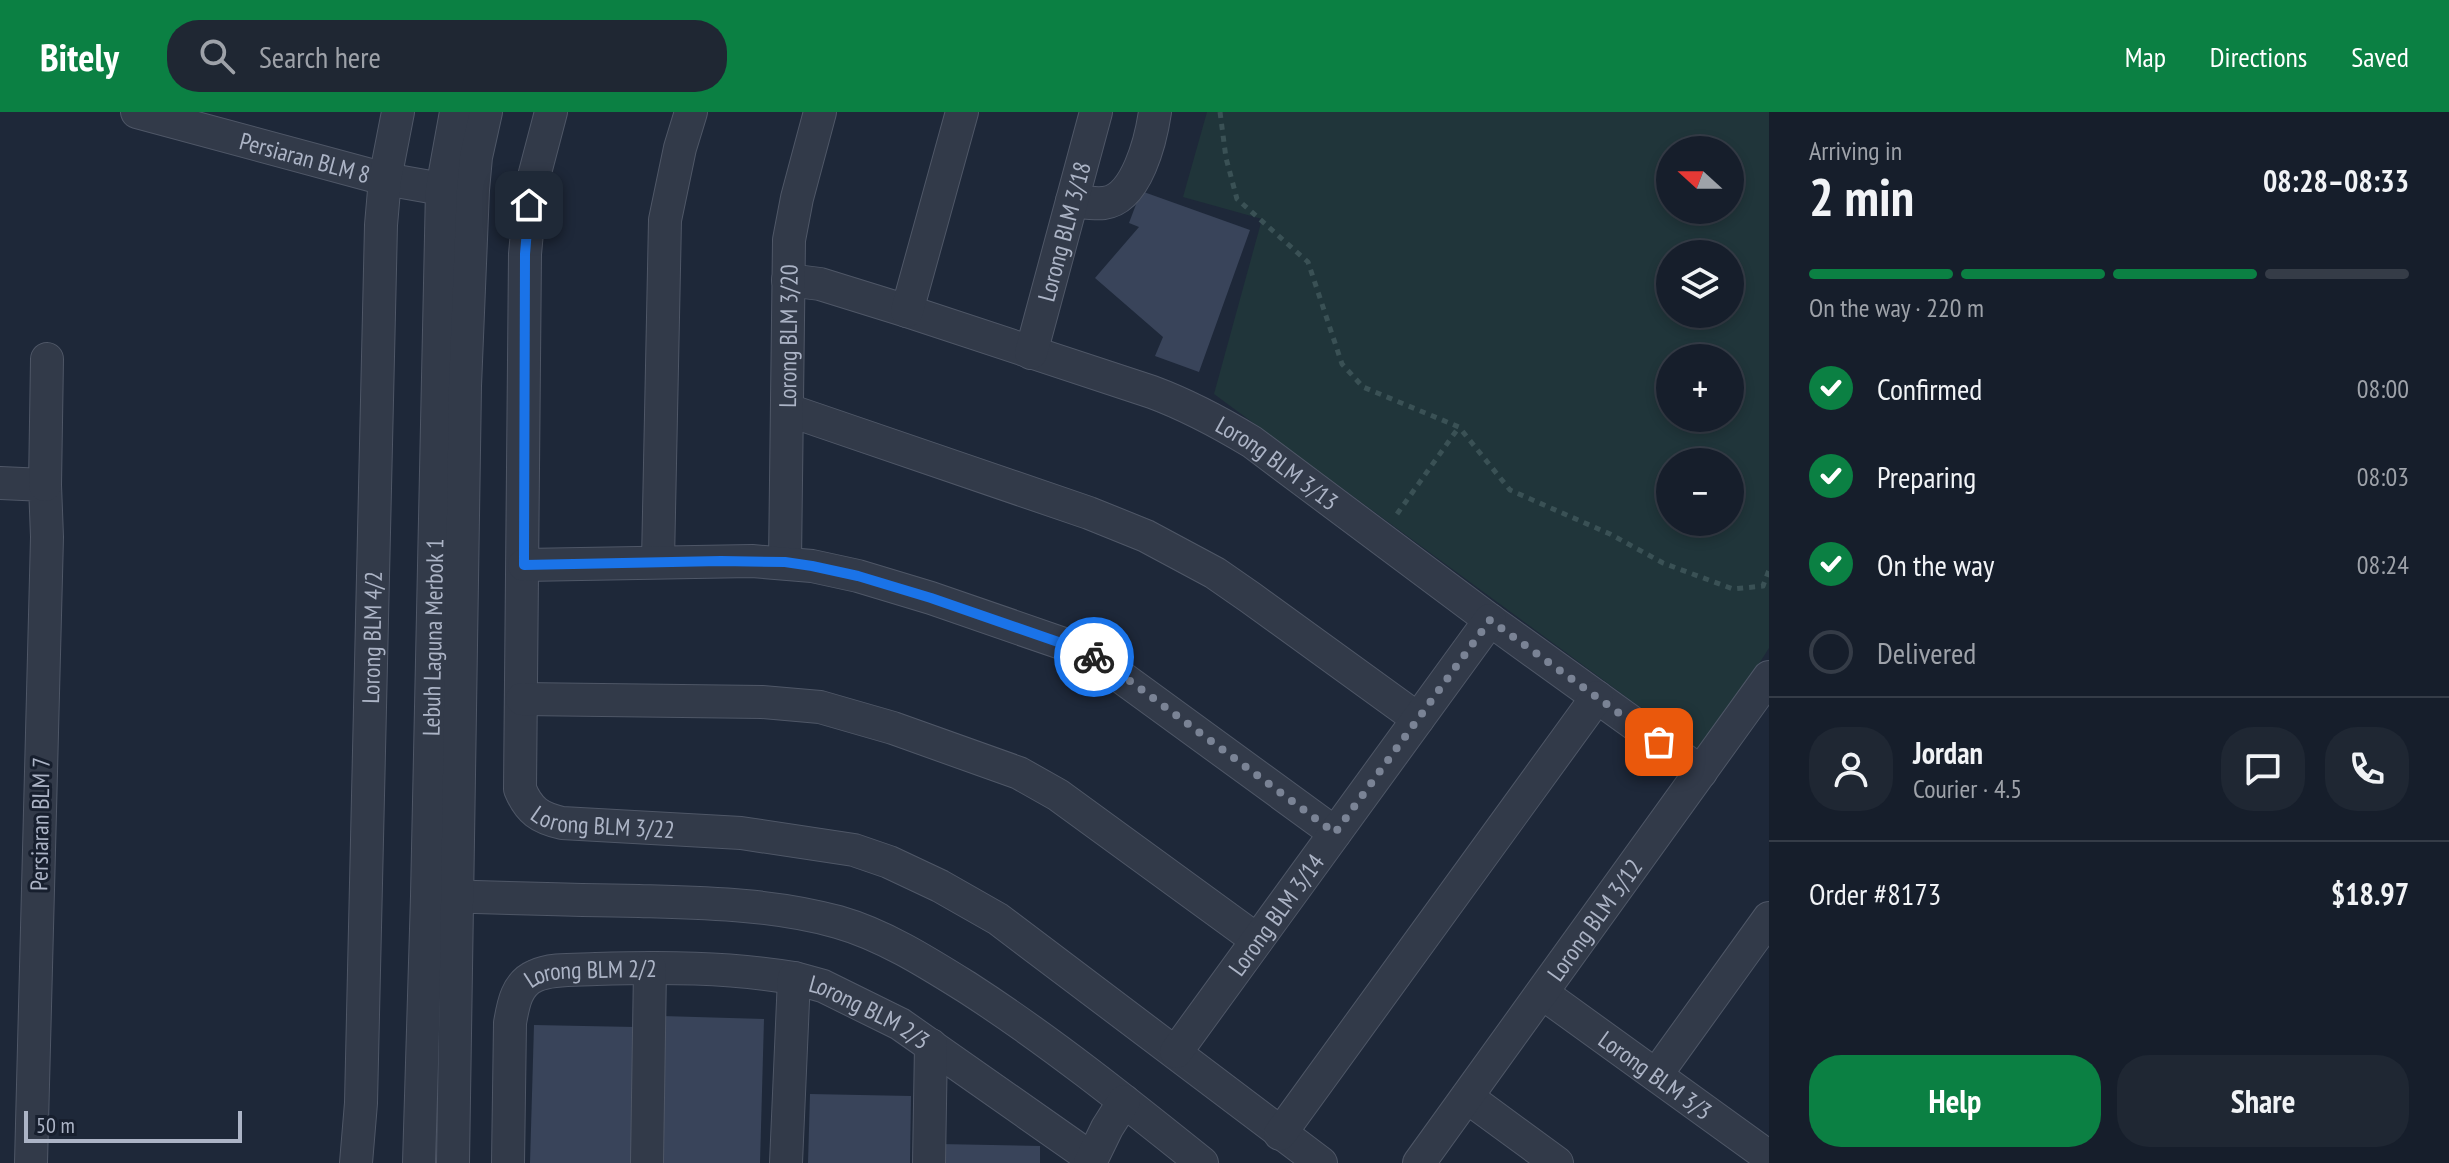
<!DOCTYPE html>
<meta charset="utf-8">
<style>
:root{--surface:#161e2b;--page:#1f2733;--text:#f1f3f6;--muted:#9ea2a9;--line:#353c47;--accent:#0b8043}
body{margin:0;font-family:"PT Sans Narrow",sans-serif;background:var(--page);color:var(--text);height:100vh;display:flex;flex-direction:column;font-size:30px;white-space:nowrap}
*{box-sizing:border-box;margin:0}
p{font-size:26px;color:var(--muted)}
.icon{flex:none;width:44px;height:44px;fill:none;stroke:currentColor;stroke-width:2;stroke-linecap:round;stroke-linejoin:round}
.map{position:relative;flex:1;overflow:hidden}
.panel{display:flex;flex-direction:column;background:var(--surface);width:680px}
.panel>*{flex:none}
.needle{width:52px;rotate:291deg}
.controls{position:absolute;left:1656px;top:24px;display:grid;gap:16px}
.controls a{display:grid;place-items:center;width:88px;height:88px;border-radius:50%;background:var(--surface);box-shadow:0 4px 12px #0003,0 0 0 2px var(--line);font-size:40px}
.scale{position:absolute;left:24px;bottom:20px;width:218px;box-sizing:border-box;padding-left:8px;border:4px solid #acb4c6;border-top:0;font-size:22px;line-height:28px;white-space:nowrap;color:#acb4c6;-webkit-text-stroke:6px #171f2e;paint-order:stroke}
.pin{position:absolute;display:grid;place-items:center;width:68px;height:68px;color:#fff;margin:-34px;border-radius:16px;box-shadow:0 4px 12px #0006}
.courier{position:absolute;display:grid;place-items:center;width:80px;height:80px;margin:-40px;border:6px solid #1a73e8;border-radius:50%;background:#fff;color:#222;box-shadow:0 2px 10px #0007}
.summary em{font-style:normal;font-weight:600}
.summary div{display:flex;flex-direction:column-reverse}
.summary{display:flex;align-items:center;justify-content:space-between;height:136px;padding:0 40px}
h1{font-size:52px;font-weight:600;line-height:60px}
.bar{display:grid;grid-template-columns:repeat(4,1fr);gap:12px 8px;align-content:center;height:96px;padding:0 40px}
.bar i{height:10px;border-radius:6px;background:var(--line)}
.bar .current{background:var(--accent)}
.bar p{grid-column:span 4}
.line{display:flex;align-items:center;gap:20px;padding:0 40px;border-top:2px solid var(--line)}
.line div{flex:1}
.round{display:grid;place-items:center;flex:none;width:84px;height:84px;border-radius:32px;background:var(--page)}
ol{padding:0 40px;list-style:none}
li{display:flex;align-items:center;gap:24px;height:88px}
li p{margin-inline-start:auto}
li .icon{padding:8px;border-radius:50%;background:var(--accent);color:#fff;stroke-width:4}
li:last-child{color:var(--muted)}
li i{width:44px;height:44px;border:4px solid var(--line);border-radius:50%}
.primary-button{display:flex;gap:16px;margin-top:auto;padding:16px 40px}
.primary-button a{flex:1;height:92px;border-radius:32px;background:var(--accent);color:#fff;font-size:32px;font-weight:600;line-height:92px;text-align:center}
.primary-button a+a{background:var(--page);color:var(--text)}
header{display:flex;align-items:center;gap:48px;box-sizing:border-box;height:112px;padding:0 40px;background:var(--accent);color:#fff}
header strong{font-size:38px}
nav{display:flex;gap:44px;margin-inline-start:auto;font-size:28px}
.search{width:560px;height:72px;background:var(--page);display:flex;align-items:center;gap:20px;box-sizing:border-box;padding:0 28px;border-radius:32px;color:var(--muted);font-size:30px}
main{display:flex;flex:1;min-height:0}
.map>svg:first-child{display:block}
.green{fill:#20353a;fill-rule:evenodd}
.building{fill:#39445a}
.lines{fill:none;stroke-linecap:round;stroke-linejoin:round}
.minor-casing{stroke:#4f5767;stroke-width:34}
.path{stroke:#3a5155;stroke-width:5;stroke-dasharray:6 6;stroke-linecap:butt}
.minor{stroke:#323a49;stroke-width:32}
.done{stroke:#7a8395;stroke-width:8;stroke-dasharray:0 14.4}
.route{stroke:#1a73e8;stroke-width:10}
.labels{text-anchor:middle;dominant-baseline:central;stroke-width:6;stroke-linejoin:round;paint-order:stroke}
.street-label{font-size:24px;fill:#acb4c6;stroke:#171f2e}
</style>
<header>
<strong>Bitely</strong>
<div class="search"><svg class="icon" aria-label="search" viewBox="0 0 24 24"><circle cx="10" cy="10" r="6"/><path d="M15 15l6 6"/></svg>Search here</div>
<nav><a>Map</a><a>Directions</a><a>Saved</a></nav>
</header>
<main>
<div class="map">
<svg width="1769" height="1051" viewBox="0 0 1769 1051">
<rect width="100%" height="100%" fill="#1e2839"/>
<path class="green" d="M 1207,0 L 1769,0 L 1769,536 L 1741,580 L 1697,637 L 1214,282 L 1262,107 L 1183,85 ZM 1670,38 L 1730,38 L 1730,98 L 1670,98 ZM 1670,142 L 1730,142 L 1730,202 L 1670,202 ZM 1670,246 L 1730,246 L 1730,306 L 1670,306 ZM 1670,350 L 1730,350 L 1730,410 L 1670,410 Z"/>
<g class="building">
<path d="M 1141,79 L 1250,118 L 1199,260 L 1155,244 L 1163,225 L 1095,166 L 1139,115 L 1129,111 Z"/>
<path d="M 662,904 L 764,907 L 760,1051 L 658,1051 Z"/>
<path d="M 534,913 L 635,915 L 632,1051 L 530,1051 Z"/>
<path d="M 810,982 L 911,984 L 910,1051 L 808,1051 Z"/>
<path d="M 939,1032 L 1040,1034 L 1040,1051 L 938,1051 Z"/>
</g>
<g class="lines">
<g class="minor-casing">
<g id="minor">
<path id="s1" d="M 137,0 L 385,67 L 442,77 L 464,78"/>
<path id="s2" d="M 551,0 L 531,76 L 525,142 L 520,677 C 529,699 540,706 562,711 L 741,721 L 854,738 L 889,750 L 940,774 L 998,807 L 1321,1051"/>
<path d="M 1072,89 C 1082,90 1094,92 1104,91 C 1137,87 1151,27 1155,0"/>
<path id="s3" d="M 788,168 L 820,172 L 907,199 L 1152,280 C 1187,293 1219,310 1252,330 L 1490,508 L 1701,660"/>
<path d="M 907,199 L 962,0"/>
<path id="s4" d="M 1031,241 L 1096,0"/>
<path d="M 788,298 L 1089,401 L 1146,424 L 1215,461 L 1251,486 L 1418,607"/>
<path d="M 0,371 L 45,373 L 47,425 L 31,1051"/>
<path d="M 45,373 L 47,247"/>
<path d="M 658,449 L 665,108 L 680,36 L 691,0"/>
<path id="s5" d="M 785,450 L 789,128 L 797,86 L 820,0"/>
<path d="M 524,453 L 752,449 L 812,454 L 858,464 L 931,486 L 1064,532 L 1095,546 L 1335,721"/>
<path d="M 522,587 L 762,590 L 820,595 L 893,616 L 1019,661 L 1058,683 L 1257,828"/>
<path d="M 438,784 C 505,786 572,788 639,789 C 706,791 773,792 838,810 C 884,823 928,851 968,876 C 1050,929 1126,990 1202,1051"/>
<path id="s6" d="M 1542,881 L 1769,1045"/>
<path id="s7" d="M 1176,940 L 1490,508"/>
<path d="M 1656,963 L 1769,806"/>
<path d="M 1467,985 L 1557,1051"/>
<path d="M 1280,1022 L 1597,585"/>
<path id="s8" d="M 356,1051 L 361,991 L 381,113 L 385,67 L 398,0"/>
<path id="s9" d="M 419,1051 L 427,784 L 442,77 L 456,0"/>
<path d="M 453,1051 L 465,274 L 473,78 L 476,45 L 486,0"/>
<path id="s10" d="M 508,1051 L 510,911 C 513,894 516,872 535,864 C 551,856 578,858 596,857 C 663,855 727,855 794,866"/>
<path d="M 647,1051 L 650,856"/>
<path id="s11" d="M 786,1051 L 794,866 L 823,874 L 900,912 L 1091,1046"/>
<path d="M 929,1051 L 931,933"/>
<path d="M 1090,1051 L 1107,1016 L 1124,989"/>
<path id="s12" d="M 1419,1051 L 1769,565"/>
</g>
</g>
<g class="path">
<path d="M 1220,0 L 1226,46 L 1237,87 L 1308,150 L 1342,252 L 1363,275 L 1459,315 L 1510,378 L 1610,422 L 1663,451 L 1733,477 L 1763,474 L 1769,458"/>
<path d="M 1397,402 L 1459,315"/>
</g>
<use href="#minor" class="minor"/>
</g>
<g class="lines">
<path class="done" d="M 1094,545 L 1122,563 L 1335,721 L 1490,508 L 1659,630"/>
<path class="route" d="M 529,93 L 525,142 L 524,453 L 721,449 L 785,450 L 812,454 L 858,464 L 931,486 L 1064,532 L 1094,545"/>
</g>
<g class="labels">
<g class="street-label">
<text stroke="none"><textPath href="#s1" startOffset="174">Persiaran BLM 8</textPath></text>
<text stroke="none"><textPath href="#s4" startOffset="126">Lorong BLM 3/18</textPath></text>
<text stroke="none"><textPath href="#s5" startOffset="226">Lorong BLM 3/20</textPath></text>
<text stroke="none"><textPath href="#s3" startOffset="526">Lorong BLM 3/13</textPath></text>
<text stroke="none"><textPath href="#s8" startOffset="526">Lorong BLM 4/2</textPath></text>
<text stroke="none"><textPath href="#s9" startOffset="526">Lebuh Laguna Merbok 1</textPath></text>
<text stroke="none"><textPath href="#s2" startOffset="778">Lorong BLM 3/22</textPath></text>
<text transform="translate(40 712) rotate(-89)">Persiaran BLM 7</text>
<text stroke="none"><textPath href="#s7" startOffset="170">Lorong BLM 3/14</textPath></text>
<text stroke="none"><textPath href="#s12" startOffset="300">Lorong BLM 3/12</textPath></text>
<text stroke="none"><textPath href="#s10" startOffset="252">Lorong BLM 2/2</textPath></text>
<text stroke="none"><textPath href="#s11" startOffset="268">Lorong BLM 2/3</textPath></text>
<text stroke="none"><textPath href="#s6" startOffset="140">Lorong BLM 3/3</textPath></text>
</g>
</g>
</svg>
<div class="controls">
<a><svg class="needle" viewBox="-14 -14 28 28"><path d="M0-13l5 13h-10z" fill="#e53935"/><path d="M0 13l5-13h-10z" fill="#9ea2a9"/></svg></a>
<a><svg class="icon" aria-label="layers" viewBox="0 0 24 24"><path d="M12 4l9 5-9 5-9-5zM3 14l9 5 9-5"/></svg></a>
<a>+</a>
<a>−</a>
</div>
<div class="scale">50 m</div>
<div class="pin" style="left:1659px;top:630px;background:#ea580c"><svg class="icon" aria-label="bag" viewBox="0 0 24 24"><path d="M5 8h14l-1 12H6zM9 8a3 3 0 0 1 6 0"/></svg></div>
<div class="pin" style="left:529px;top:93px;background:#1f2937"><svg class="icon" aria-label="home" viewBox="0 0 24 24"><path d="M3 11l9-7 9 7M6 9v11h12V9"/></svg></div>
<div class="courier" style="left:1094px;top:545px"><svg class="icon" aria-label="bike" viewBox="0 0 24 24"><circle cx="6" cy="16" r="4"/><circle cx="18" cy="16" r="4"/><path d="M6 16l4-8h5l3 8M10 8l3 8H6M13 5h3"/></svg></div>
</div>
<section class="panel">
<div class="summary"><div><h1>2 min</h1><p>Arriving in</p></div><em>08:28–08:33</em></div>
<div class="bar"><i class="current"></i><i class="current"></i><i class="current"></i><i></i><p>On the way · 220 m</p></div>
<ol>
<li><svg class="icon" aria-label="check" viewBox="0 0 24 24"><path d="M5 12l5 5 9-10"/></svg>Confirmed<p>08:00</p></li>
<li><svg class="icon" aria-label="check" viewBox="0 0 24 24"><path d="M5 12l5 5 9-10"/></svg>Preparing<p>08:03</p></li>
<li><svg class="icon" aria-label="check" viewBox="0 0 24 24"><path d="M5 12l5 5 9-10"/></svg>On the way<p>08:24</p></li>
<li><i></i>Delivered</li>
</ol>
<div class="line" style="height:144px"><a class="round"><svg class="icon" aria-label="person" viewBox="0 0 24 24"><circle cx="12" cy="8" r="4"/><path d="M4 21q1-7 8-7t8 7"/></svg></a><div><b>Jordan</b><p>Courier · 4.5</p></div><a class="round"><svg class="icon" aria-label="chat" viewBox="0 0 24 24"><path d="M4 5h16v11H9l-5 4z"/></svg></a><a class="round"><svg class="icon" aria-label="phone" viewBox="0 0 24 24"><path d="M5 4h4l2 5-3 2q2 4 5 5l2-3 5 2v4C11 20 4 13 5 4z"/></svg></a></div>
<div class="line" style="height:104px"><div>Order #8173</div><b>$18.97</b></div>
<div class="primary-button"><a>Help</a><a>Share</a></div>
</section>
</main>
